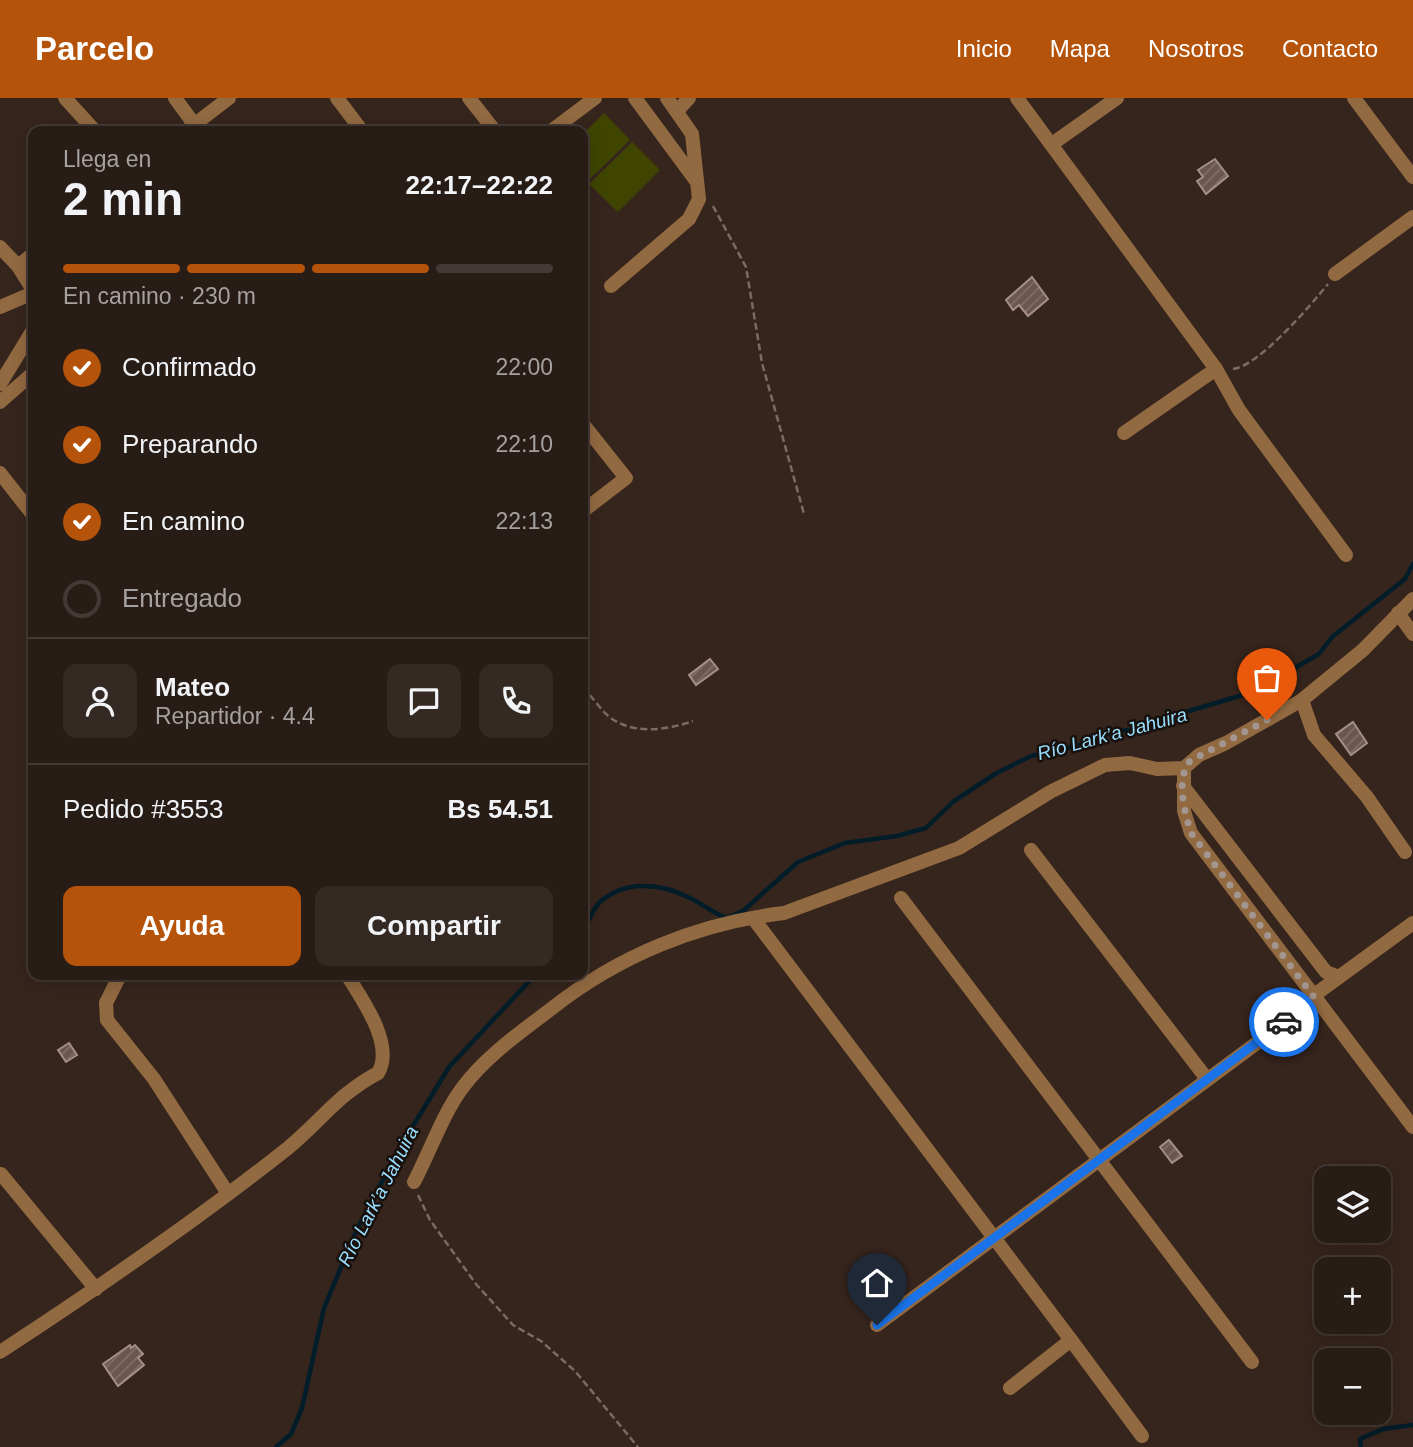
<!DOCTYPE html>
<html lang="es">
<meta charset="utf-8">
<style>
:root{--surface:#281c16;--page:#342923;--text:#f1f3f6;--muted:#a5a1a1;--line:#443a35;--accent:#b45309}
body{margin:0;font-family:Helvetica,sans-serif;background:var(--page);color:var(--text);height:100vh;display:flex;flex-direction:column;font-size:26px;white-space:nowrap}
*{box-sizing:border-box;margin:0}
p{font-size:23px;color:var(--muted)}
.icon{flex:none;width:38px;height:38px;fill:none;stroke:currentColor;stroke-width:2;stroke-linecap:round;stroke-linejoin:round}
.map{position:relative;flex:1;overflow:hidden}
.details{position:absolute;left:28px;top:28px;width:560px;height:854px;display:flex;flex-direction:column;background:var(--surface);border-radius:14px;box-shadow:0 4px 18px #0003,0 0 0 2px var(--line)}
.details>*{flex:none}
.buttons{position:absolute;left:1314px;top:1068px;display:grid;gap:14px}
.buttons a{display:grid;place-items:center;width:77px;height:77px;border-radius:14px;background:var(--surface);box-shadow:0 4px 18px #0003,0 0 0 2px var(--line);font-size:35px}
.pin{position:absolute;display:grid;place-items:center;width:60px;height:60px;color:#fff;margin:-72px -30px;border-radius:50% 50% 50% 0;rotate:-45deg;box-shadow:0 0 7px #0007}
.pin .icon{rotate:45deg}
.courier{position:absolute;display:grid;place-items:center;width:70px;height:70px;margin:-35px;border:5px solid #1a73e8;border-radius:50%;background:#fff;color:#222;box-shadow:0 2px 9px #0007}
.overview em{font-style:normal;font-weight:800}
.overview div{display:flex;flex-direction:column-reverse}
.overview{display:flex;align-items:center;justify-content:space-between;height:119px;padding:0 35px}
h1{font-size:46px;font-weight:800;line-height:52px}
.bar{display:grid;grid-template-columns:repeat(4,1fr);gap:10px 7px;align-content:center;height:84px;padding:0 35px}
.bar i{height:9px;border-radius:5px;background:var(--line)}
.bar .on{background:var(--accent)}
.bar p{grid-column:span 4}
.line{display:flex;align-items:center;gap:18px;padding:0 35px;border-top:2px solid var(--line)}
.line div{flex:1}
.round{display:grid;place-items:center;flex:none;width:74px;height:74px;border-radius:14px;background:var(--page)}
ol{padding:0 35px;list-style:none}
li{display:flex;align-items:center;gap:21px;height:77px}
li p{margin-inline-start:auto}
li .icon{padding:7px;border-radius:50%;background:var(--accent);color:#fff;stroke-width:4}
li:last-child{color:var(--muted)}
li i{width:38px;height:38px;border:4px solid var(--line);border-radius:50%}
.cta{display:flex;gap:14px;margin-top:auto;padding:14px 35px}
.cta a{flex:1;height:80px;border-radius:14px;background:var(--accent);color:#fff;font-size:28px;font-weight:800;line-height:80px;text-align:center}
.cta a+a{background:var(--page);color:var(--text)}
header{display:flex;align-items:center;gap:42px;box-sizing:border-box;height:98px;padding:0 35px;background:var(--accent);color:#fff}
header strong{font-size:33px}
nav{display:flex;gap:38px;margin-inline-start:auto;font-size:24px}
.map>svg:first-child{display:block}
.green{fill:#3f4500}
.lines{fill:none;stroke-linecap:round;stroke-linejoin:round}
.stream{stroke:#001d29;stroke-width:4.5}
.building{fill:url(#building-hatch);stroke:#a48e85;stroke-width:2}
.path{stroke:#7a6b64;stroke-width:2.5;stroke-dasharray:7 3.5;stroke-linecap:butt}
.minor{stroke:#926a41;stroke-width:14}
.done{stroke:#a3958f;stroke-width:7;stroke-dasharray:0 12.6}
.route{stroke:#1a73e8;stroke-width:9}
.labels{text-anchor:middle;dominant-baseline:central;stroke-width:5;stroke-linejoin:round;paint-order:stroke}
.water-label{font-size:19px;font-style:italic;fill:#97defe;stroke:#18100c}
</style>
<header>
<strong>Parcelo</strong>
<nav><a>Inicio</a><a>Mapa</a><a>Nosotros</a><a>Contacto</a></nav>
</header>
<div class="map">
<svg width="1413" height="1349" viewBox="0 0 1413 1349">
<defs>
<pattern id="building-hatch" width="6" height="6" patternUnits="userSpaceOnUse" patternTransform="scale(1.75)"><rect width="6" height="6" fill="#6b564e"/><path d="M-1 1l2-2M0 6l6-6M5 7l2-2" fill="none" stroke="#806d66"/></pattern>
</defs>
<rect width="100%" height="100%" fill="#36251d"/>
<g class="green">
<path d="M 604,15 L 630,42 L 587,84 L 583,80 L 583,36 Z"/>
<path d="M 632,44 L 660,72 L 618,114 L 589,86 Z"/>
</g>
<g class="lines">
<g class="stream">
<path d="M 583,832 C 590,823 591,813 600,804 C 625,782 660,785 688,799 C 702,805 712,815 727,820 L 743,813 L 798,764 L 845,745 L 897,738 L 926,730 L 954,703 L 995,676 L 1031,658 L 1076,648 L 1114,634 L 1149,629 L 1182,615 L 1253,594 L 1319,556 L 1332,539 L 1405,481 L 1413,466"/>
<path d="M 276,1349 L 291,1336 L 302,1310 L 324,1210 L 357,1131 L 399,1051 L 449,969 L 535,877"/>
<path d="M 1361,1349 L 1360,1341 L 1383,1331 L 1413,1327"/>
</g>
</g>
<g class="building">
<path d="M 1215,61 L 1228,78 L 1206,96 L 1197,83 L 1203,79 L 1198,72 Z"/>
<path d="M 1032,179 L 1048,201 L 1028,218 L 1019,207 L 1013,212 L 1006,202 Z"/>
<path d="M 710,561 L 718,571 L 696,587 L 689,577 Z"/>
<path d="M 1353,624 L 1367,645 L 1351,657 L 1336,636 Z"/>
<path d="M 69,945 L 77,957 L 66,964 L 58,952 Z"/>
<path d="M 1169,1042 L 1182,1058 L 1172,1065 L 1160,1049 Z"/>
<path d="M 130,1247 L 131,1250 L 135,1247 L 143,1256 L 138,1260 L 144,1267 L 118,1288 L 103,1266 Z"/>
</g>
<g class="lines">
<g class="path">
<path d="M 713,108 L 746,169 L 762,265 L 804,416"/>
<path d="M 1233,271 C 1259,268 1311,207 1328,186"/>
<path d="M 583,589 C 590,597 597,606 604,614 C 627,638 665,633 693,623"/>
<path d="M 418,1097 L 430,1122 L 476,1186 L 513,1227 L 541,1243 L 575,1273 L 638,1349"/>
</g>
<g class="minor">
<path d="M 65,0 L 95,33"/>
<path d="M 175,0 L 194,26"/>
<path d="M 337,0 L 362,33"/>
<path d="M 469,0 L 495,33"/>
<path d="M 635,0 L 697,84"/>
<path d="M 1017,0 L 1216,271 L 1239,312 L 1346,457"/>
<path d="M 1354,0 L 1413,79"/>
<path d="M 678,12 L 689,0"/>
<path d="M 186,33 L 229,0"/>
<path d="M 551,33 L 595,0"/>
<path d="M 1052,46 L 1117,0"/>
<path d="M 0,149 L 18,168 L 33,192"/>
<path d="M 18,168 L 33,156"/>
<path d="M 1335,176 L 1413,119"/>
<path d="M 611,188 L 689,121 L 699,101 L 692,36 L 667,0"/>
<path d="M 0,209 L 33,195"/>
<path d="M 0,286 L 33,232"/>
<path d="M 0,304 L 33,275"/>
<path d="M 583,326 L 626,380 L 583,413"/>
<path d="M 1124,335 L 1216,271"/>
<path d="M 0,375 L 33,417"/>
<path d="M 1398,515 L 1413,536"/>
<path d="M 1184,670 L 1184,713 L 1191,735 L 1413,1029"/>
<path d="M 1183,688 L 1326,874 L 1339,879 L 1413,825"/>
<path d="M 1031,752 L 1207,981"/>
<path d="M 1405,754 L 1367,699 L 1314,637 L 1302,602 L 1363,552 L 1413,501"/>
<path d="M 901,800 L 1252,1264"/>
<path d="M 753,820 L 1071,1242 L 1010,1290"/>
<path d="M 120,877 L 106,905 L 107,922 L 154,981 L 227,1094"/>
<path d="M 1,1076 L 96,1191"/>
<path d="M 414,1084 C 430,1054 443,1015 463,989 C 486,958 521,934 551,911 C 618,858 698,825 784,815 L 959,750 L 1050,694 L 1105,667 L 1130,665 L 1157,671 L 1184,670 L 1199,657 L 1226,645 L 1302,602"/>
<path d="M 877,1227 L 1304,910 L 1313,898 L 1339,879"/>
<path d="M 1071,1242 L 1142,1338"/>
<path d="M 0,1254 C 98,1190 196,1123 288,1050 C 322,1022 337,997 378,975 C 395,947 362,901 347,877"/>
</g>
</g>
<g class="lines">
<path class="done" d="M 1267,622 L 1190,663 C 1175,681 1185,715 1191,735 L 1313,898 L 1284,924"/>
<path class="route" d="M 877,1227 L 1284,924"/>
</g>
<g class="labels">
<g class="water-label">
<text transform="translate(1112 636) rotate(-15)">Río Lark’a Jahuira</text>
<text transform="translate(378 1098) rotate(-63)">Río Lark’a Jahuira</text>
</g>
</g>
</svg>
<div class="buttons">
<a><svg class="icon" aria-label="layers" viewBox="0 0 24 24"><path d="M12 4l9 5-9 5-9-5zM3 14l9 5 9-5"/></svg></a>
<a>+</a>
<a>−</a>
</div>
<div class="pin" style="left:1267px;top:622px;background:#ea580c"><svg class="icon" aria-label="bag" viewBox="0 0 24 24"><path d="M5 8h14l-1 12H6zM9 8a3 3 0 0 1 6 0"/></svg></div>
<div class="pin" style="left:877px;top:1227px;background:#1f2937"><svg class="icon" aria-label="home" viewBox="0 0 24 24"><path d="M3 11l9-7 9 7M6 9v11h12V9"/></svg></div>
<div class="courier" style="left:1284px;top:924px"><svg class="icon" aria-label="car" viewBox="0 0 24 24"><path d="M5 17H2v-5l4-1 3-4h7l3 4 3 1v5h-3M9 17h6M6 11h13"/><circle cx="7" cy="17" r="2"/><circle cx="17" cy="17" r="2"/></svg></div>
<section class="details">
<div class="overview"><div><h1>2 min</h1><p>Llega en</p></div><em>22:17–22:22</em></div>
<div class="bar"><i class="on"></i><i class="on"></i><i class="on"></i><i></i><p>En camino · 230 m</p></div>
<ol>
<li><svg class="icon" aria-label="check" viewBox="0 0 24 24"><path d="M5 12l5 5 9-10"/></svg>Confirmado<p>22:00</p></li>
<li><svg class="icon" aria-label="check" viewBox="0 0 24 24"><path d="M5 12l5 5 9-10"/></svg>Preparando<p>22:10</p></li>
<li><svg class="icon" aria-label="check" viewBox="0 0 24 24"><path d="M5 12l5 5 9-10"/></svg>En camino<p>22:13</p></li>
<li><i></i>Entregado</li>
</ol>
<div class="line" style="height:126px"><a class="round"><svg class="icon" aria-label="person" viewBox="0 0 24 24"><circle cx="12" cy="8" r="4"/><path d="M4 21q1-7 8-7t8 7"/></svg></a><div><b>Mateo</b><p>Repartidor · 4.4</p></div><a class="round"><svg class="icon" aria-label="chat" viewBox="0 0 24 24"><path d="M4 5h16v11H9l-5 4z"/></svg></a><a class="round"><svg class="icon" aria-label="phone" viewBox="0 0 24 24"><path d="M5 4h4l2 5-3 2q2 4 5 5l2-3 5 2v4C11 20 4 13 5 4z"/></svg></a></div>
<div class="line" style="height:91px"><div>Pedido #3553</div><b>Bs 54.51</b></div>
<div class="cta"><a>Ayuda</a><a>Compartir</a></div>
</section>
</div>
